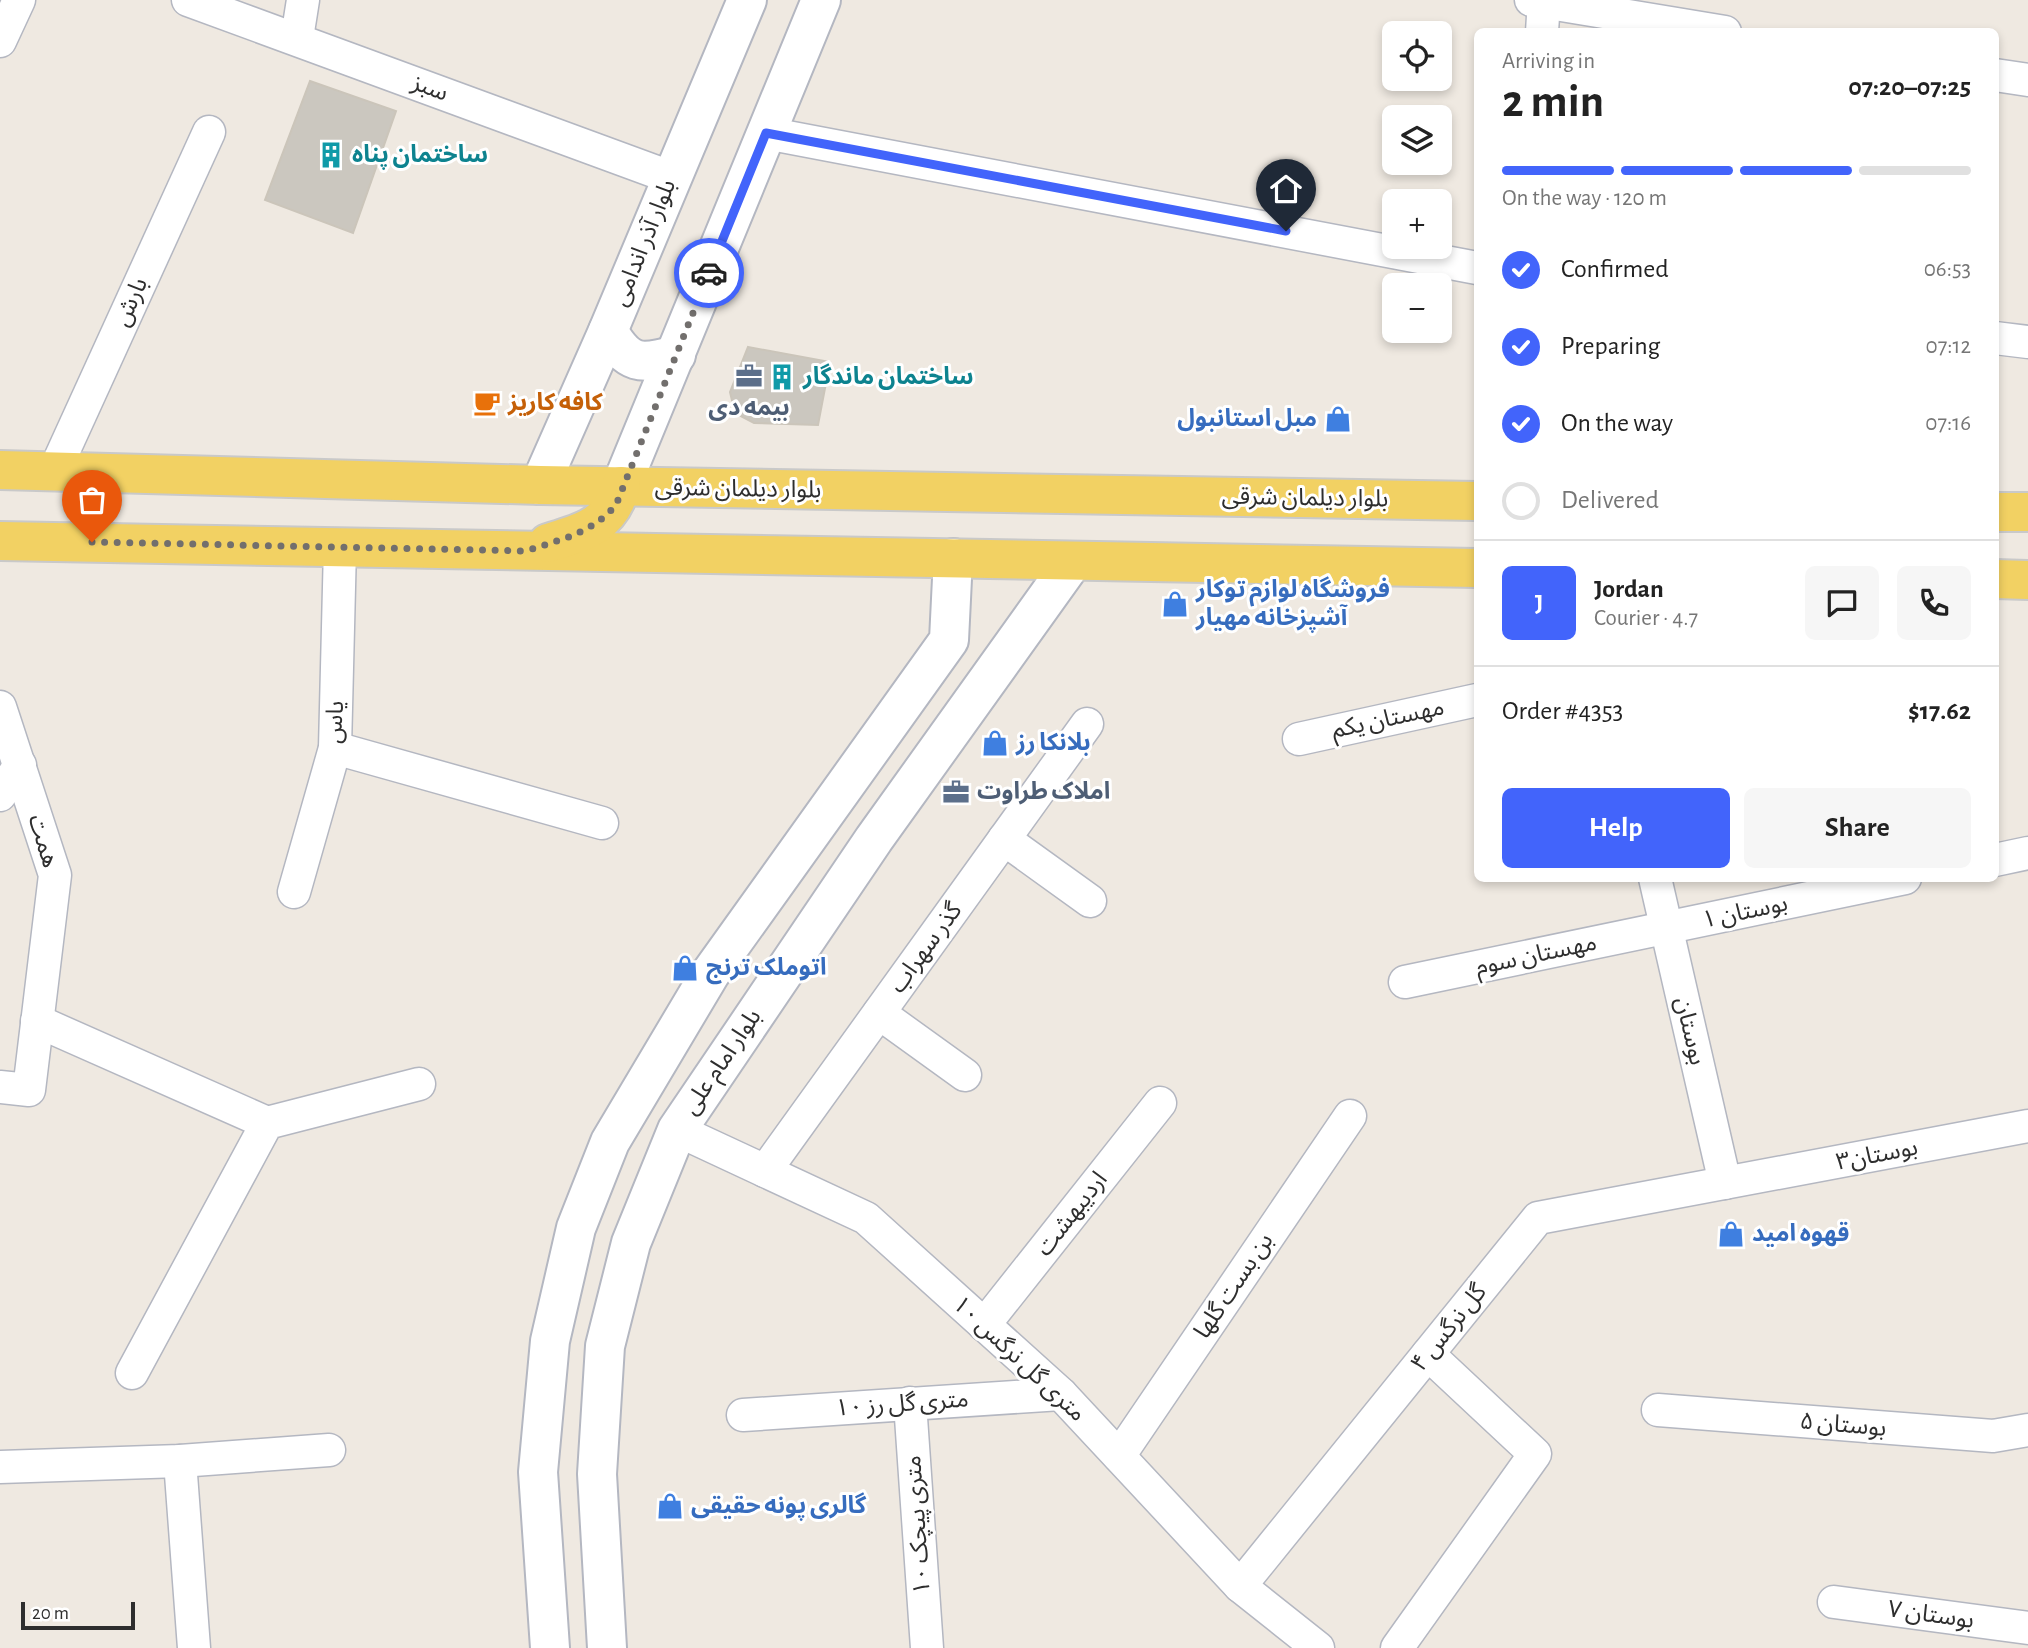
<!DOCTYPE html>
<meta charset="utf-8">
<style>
:root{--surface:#fff;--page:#f6f6f6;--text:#222;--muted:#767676;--line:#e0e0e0;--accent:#4264fb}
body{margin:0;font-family:"Alegreya Sans","Noto Sans Arabic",sans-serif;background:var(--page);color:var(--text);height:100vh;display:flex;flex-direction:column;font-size:26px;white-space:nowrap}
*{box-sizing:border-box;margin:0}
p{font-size:23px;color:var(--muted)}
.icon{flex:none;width:38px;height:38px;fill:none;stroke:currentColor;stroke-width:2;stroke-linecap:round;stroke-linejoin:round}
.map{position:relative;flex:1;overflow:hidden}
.sheet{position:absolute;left:1474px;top:28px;width:525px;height:854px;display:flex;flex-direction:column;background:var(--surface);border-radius:10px;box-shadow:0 4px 10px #0003}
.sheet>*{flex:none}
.controls{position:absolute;left:1382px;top:21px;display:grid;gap:14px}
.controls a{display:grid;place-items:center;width:70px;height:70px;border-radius:10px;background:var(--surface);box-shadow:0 4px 10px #0003;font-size:35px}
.scale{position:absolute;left:21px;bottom:18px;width:114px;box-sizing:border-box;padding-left:7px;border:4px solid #2e2e2e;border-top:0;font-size:19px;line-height:24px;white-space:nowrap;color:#2e2e2e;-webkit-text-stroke:5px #fff;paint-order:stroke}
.pin{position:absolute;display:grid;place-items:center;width:60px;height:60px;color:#fff;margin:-72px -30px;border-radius:50% 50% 50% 0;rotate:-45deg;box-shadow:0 0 7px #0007}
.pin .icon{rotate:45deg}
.courier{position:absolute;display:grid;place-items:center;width:70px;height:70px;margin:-35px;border:5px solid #4264fb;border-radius:50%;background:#fff;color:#222;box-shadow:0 2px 9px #0007}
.headline em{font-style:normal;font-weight:600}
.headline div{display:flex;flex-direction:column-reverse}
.headline{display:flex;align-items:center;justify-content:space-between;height:119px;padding:0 28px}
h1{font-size:46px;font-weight:600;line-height:52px}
.bar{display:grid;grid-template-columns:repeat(4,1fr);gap:10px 7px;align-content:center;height:84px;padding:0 28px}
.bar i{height:9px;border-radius:5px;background:var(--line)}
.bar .current{background:var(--accent)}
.bar p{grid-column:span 4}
.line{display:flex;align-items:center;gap:18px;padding:0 28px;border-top:2px solid var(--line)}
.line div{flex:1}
.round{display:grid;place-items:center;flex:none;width:74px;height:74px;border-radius:10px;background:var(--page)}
ol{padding:0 28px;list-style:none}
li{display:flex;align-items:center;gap:21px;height:77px}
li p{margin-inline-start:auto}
li .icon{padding:7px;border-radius:50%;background:var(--accent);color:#fff;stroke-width:4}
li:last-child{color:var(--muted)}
li i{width:38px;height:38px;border:4px solid var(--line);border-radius:50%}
.action{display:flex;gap:14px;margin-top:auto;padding:14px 28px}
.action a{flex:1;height:80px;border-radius:10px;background:var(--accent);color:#fff;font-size:28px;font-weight:600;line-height:80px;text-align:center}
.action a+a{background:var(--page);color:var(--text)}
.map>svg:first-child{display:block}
.building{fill:#cbc7bf;stroke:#cbc5ba;stroke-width:2}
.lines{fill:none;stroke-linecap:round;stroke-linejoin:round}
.minor-casing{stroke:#b4b7c1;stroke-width:35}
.secondary-casing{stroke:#b4b7c1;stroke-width:42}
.primary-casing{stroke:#c9c9c9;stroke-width:42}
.minor{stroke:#fff;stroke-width:32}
.secondary{stroke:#fff;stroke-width:38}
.primary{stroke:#f2d163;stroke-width:38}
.done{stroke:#726f6d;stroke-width:7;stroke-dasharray:0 12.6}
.route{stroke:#4264fb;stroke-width:9}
.labels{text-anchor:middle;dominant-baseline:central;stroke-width:6;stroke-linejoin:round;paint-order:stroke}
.street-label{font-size:24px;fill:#2e2e2e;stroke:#fff}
.culture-label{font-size:24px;font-weight:bold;fill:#0d838f;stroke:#fff;text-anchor:start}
.food-label{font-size:24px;font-weight:bold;fill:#c56008;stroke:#fff;text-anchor:start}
.service-label{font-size:24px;font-weight:bold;fill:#4e5e75;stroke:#fff}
.shop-label{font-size:24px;font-weight:bold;fill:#366cbe;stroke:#fff;text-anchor:start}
</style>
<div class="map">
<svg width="2028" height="1648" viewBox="0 0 2028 1648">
<rect width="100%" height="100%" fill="#efe9e1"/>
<g class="building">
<path d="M 310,81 L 396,111 L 353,233 L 265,200 Z"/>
<path d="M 748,347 L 830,362 L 818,425 L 754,423 L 735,413 L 730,392 Z"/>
</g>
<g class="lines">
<g class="minor-casing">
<g id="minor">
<path d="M 188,0 L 670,177"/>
<path d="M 1531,0 L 1725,32"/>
<path d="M 1542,32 L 1544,0"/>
<path d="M 297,38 L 303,0"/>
<path d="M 0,41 L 19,0"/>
<path d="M 1995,75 L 2028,80"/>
<path d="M 766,133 L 1477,268"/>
<path d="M 1995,338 L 2028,342"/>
<path d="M 54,472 L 209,132"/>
<path d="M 0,707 L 55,875 L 29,1090 L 0,1087"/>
<path d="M 1299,739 L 1477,700"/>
<path d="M 335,748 L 602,823"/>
<path d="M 0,795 L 20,765"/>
<path d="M 1004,839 L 1090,901"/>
<path d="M 1995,860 L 2028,853"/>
<path d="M 1655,878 L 1725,1183"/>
<path d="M 294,892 L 335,748 L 340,547"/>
<path d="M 1405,982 L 1905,878"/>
<path d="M 879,1013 L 965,1075"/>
<path d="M 37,1021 L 267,1123"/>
<path d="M 677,1130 L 866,1218 L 1061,1394 L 1240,1586 L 1318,1648"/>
<path d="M 765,1171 L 1087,724"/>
<path d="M 984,1325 L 1160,1103"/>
<path d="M 132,1373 L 267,1123 L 419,1084"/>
<path d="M 910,1403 L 927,1648"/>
<path d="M 1658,1410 L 1993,1436 L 2028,1430"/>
<path d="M 743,1415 L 1061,1394"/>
<path d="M 1119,1456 L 1350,1116"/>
<path d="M 180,1461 L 194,1648"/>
<path d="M 0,1467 L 180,1461 L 329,1450"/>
<path d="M 1240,1586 L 1538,1218 L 2028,1126"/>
<path d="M 1834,1602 L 2028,1628"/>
<path d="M 1397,1648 L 1535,1454 L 1428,1354"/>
</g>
</g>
<g class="secondary-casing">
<g id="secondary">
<path d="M 608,331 C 629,365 639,365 676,355"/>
<path d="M 540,485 L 608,331 L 747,0"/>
<path d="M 621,486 L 821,0"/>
<path d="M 550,1648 L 538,1472 L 550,1341 L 576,1228 L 610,1142 L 710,974 L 949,640 L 953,558"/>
<path d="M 607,1648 L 597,1474 L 605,1346 L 631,1243 L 677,1130 L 874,839 L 1073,561"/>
</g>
</g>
<g class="primary-casing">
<g id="primary">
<path d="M 0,470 L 540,485 L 1477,501"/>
<path d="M 1995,512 L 2028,512"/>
<path d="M 0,541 L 1477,568"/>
<path d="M 548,543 C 584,532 610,526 621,486"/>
<path d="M 1995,579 L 2028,580"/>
</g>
</g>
<use href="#minor" class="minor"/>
<use href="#secondary" class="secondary"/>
<use href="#primary" class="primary"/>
</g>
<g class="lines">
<path class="done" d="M 92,542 L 526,551 C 561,539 591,534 616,505 L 709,273"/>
<path class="route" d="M 709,273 L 766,133 L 1286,231"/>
</g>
<defs>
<g id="building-bare" transform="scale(2.1)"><path d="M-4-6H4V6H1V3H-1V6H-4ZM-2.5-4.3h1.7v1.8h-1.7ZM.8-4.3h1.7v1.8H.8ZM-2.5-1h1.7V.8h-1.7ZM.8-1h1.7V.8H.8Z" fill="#0f9aa8" stroke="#fff" stroke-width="2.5" paint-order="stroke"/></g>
<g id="office-bare" transform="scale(2.1)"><path d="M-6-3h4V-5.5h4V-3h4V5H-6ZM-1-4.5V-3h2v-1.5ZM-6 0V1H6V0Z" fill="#5c6f8a" stroke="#fff" stroke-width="2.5" paint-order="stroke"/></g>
<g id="cafe-bare" transform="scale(2.1)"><path d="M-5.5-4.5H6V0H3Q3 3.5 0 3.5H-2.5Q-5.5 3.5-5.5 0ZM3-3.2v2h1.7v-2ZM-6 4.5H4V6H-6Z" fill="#e8710a" stroke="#fff" stroke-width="2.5" paint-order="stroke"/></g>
<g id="shop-bare" transform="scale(2.1)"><path d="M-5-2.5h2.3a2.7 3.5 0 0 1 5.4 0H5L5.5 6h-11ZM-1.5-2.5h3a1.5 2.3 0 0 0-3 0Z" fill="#3f7fe0" stroke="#fff" stroke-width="2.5" paint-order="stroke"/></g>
</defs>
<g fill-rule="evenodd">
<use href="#building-bare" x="331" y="155"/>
<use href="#office-bare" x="749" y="376"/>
<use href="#building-bare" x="782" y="377"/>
<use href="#cafe-bare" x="487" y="403"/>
<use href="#shop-bare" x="1338" y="419"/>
<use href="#shop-bare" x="1175" y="604"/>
<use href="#shop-bare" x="995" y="743"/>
<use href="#office-bare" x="956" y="792"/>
<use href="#shop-bare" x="685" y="968"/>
<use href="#shop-bare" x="1731" y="1234"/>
<use href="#shop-bare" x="670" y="1506"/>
</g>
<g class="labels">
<g class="street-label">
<text transform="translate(430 88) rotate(20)">سبز</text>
<text transform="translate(644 243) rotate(-68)">بلوار آذر اندامی</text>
<text transform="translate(131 302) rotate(-66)">بارش</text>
<text transform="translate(738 489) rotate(1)">بلوار دیلمان شرقی</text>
<text transform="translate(1305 498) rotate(1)">بلوار دیلمان شرقی</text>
<text transform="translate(1388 719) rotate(-12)">مهستان یکم</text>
<text transform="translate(335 722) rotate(-87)">یاس</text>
<text transform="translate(43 841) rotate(73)">همت</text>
<text transform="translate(1745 912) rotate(-12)">بوستان ۱</text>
<text transform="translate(926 948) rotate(-54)">گذر سهراب</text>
<text transform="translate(1536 955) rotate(-12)">مهستان سوم</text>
<text transform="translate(1690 1031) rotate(77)">بوستان</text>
<text transform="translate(722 1062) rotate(-56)">بلوار امام علی</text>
<text transform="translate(1877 1155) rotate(-11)">بوستان۳</text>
<text transform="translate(1072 1214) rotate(-52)">اردیبهشت</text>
<text transform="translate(1234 1286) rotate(-56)">بن بست گلها</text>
<text transform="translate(1449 1328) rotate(-51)">گل نرگس ۴</text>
<text transform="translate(1019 1359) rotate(43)">۱۰ متری گل نرگس</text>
<text transform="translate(902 1404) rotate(-4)">۱۰ متری گل رز</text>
<text transform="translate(1843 1425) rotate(5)">بوستان ۵</text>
<text transform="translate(918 1525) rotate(-94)">۱۰ متری پیچک</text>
<text transform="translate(1931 1615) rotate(8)">بوستان ۷</text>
</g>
<g class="culture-label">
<text x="352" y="155">ساختمان پناه</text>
<text x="803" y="377">ساختمان ماندگار</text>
</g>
<g class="food-label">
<text x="508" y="403">کافه کاریز</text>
</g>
<g class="service-label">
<text x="749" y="408">بیمه دی</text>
<text x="977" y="792" text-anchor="start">املاک طراوت</text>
</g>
<g class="shop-label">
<text x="1317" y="419" text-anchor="end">مبل استانبول</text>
<text x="1196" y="590">فروشگاه لوازم توکار<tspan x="1196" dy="28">آشپزخانه مهیار</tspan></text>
<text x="1016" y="743">بلانکا رز</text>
<text x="706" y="968">اتوملک ترنج</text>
<text x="1752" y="1234">قهوه امید</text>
<text x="691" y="1506">گالری پونه حقیقی</text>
</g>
</g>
</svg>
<div class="controls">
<a><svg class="icon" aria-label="locate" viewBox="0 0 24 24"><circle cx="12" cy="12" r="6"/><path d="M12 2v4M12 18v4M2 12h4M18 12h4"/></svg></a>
<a><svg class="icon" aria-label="layers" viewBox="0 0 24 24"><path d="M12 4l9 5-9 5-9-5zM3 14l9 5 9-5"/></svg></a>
<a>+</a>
<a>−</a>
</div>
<div class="scale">20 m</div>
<div class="pin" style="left:92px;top:542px;background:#ea580c"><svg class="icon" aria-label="bag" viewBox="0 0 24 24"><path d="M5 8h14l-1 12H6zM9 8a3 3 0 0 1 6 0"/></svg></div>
<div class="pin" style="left:1286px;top:231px;background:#1f2937"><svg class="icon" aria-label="home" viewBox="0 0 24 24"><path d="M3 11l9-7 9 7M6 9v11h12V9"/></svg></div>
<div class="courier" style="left:709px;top:273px"><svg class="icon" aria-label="car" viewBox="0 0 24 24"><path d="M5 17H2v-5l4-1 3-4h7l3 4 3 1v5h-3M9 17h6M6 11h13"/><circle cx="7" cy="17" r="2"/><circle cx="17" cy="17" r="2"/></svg></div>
<section class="sheet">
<div class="headline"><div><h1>2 min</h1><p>Arriving in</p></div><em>07:20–07:25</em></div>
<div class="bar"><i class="current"></i><i class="current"></i><i class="current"></i><i></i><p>On the way · 120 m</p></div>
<ol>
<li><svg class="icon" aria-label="check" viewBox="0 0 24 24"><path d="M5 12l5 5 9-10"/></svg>Confirmed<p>06:53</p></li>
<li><svg class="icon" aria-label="check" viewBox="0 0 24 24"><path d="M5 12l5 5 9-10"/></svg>Preparing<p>07:12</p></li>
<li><svg class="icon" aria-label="check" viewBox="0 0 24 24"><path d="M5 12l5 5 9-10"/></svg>On the way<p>07:16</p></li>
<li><i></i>Delivered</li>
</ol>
<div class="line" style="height:126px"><b class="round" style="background:var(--accent);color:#fff">J</b><div><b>Jordan</b><p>Courier · 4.7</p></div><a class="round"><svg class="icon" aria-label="chat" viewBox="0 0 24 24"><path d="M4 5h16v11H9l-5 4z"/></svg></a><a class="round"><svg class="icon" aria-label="phone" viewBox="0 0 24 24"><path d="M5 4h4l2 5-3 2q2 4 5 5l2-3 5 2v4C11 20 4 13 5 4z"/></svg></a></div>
<div class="line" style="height:91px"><div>Order #4353</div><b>$17.62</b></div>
<div class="action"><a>Help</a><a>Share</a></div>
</section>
</div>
